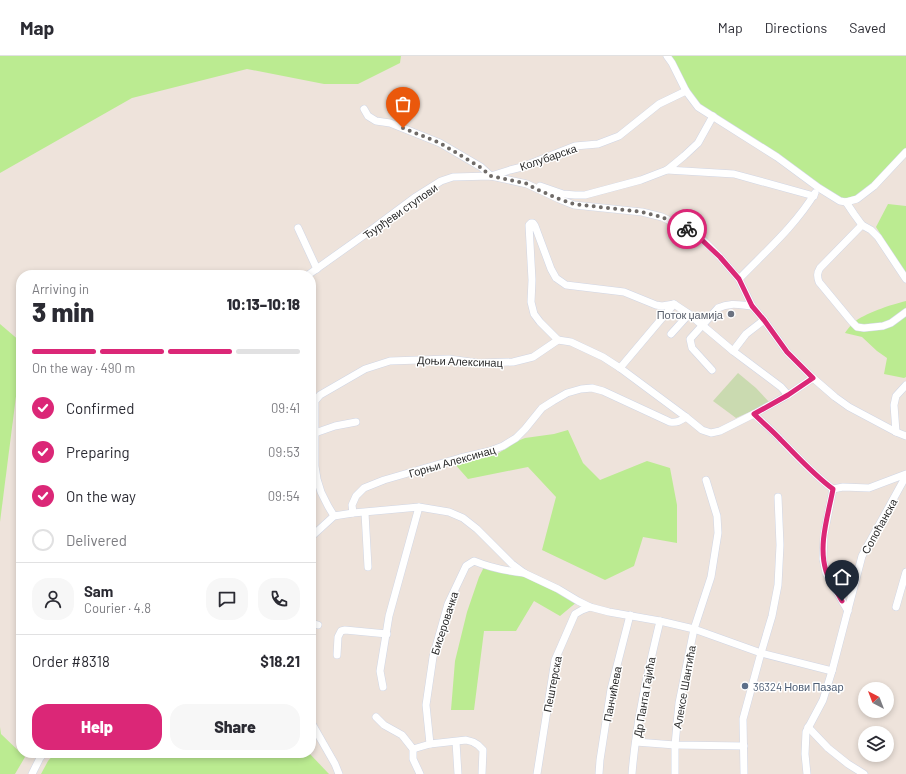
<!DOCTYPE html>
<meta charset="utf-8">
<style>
:root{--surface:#fff;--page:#f7f7f7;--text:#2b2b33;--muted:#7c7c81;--line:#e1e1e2;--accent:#db2777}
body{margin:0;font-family:Barlow,sans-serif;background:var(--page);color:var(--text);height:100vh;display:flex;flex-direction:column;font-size:15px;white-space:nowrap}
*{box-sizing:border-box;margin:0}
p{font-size:13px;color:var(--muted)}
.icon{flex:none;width:22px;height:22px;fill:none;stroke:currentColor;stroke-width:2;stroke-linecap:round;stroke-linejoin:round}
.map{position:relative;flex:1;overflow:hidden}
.side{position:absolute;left:16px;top:214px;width:300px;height:488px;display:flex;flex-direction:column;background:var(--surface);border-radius:16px;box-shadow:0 2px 6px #0003}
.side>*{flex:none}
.needle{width:26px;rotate:318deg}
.controls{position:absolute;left:858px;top:626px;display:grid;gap:8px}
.controls a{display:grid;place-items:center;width:36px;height:36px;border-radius:50%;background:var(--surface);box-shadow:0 2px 6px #0003;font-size:20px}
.pin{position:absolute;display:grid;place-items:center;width:34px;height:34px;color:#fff;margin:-41px -17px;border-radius:50% 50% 50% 0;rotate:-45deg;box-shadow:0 0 4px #0007}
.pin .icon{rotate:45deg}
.courier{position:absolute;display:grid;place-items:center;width:40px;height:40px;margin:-20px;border:3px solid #db2777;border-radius:50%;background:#fff;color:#222;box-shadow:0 1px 5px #0007}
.head em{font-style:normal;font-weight:800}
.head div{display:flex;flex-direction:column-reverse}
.head{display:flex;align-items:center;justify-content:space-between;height:68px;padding:0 16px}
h1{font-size:26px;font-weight:800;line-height:30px}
.bar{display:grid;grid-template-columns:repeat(4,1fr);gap:6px 4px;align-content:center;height:48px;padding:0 16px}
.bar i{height:5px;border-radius:3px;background:var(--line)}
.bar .current{background:var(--accent)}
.bar p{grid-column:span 4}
.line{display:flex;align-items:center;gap:10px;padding:0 16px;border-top:1px solid var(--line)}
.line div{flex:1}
.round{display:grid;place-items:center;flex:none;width:42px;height:42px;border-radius:16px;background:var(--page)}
ol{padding:0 16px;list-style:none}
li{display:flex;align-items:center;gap:12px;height:44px}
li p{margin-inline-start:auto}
li .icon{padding:4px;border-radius:50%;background:var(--accent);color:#fff;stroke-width:4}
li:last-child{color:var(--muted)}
li i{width:22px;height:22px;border:2px solid var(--line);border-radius:50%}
.primary-button{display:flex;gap:8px;margin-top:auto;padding:8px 16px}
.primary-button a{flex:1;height:46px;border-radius:16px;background:var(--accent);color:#fff;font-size:16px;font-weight:800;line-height:46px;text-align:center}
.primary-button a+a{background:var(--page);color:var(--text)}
header{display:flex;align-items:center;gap:24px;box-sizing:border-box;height:56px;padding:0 20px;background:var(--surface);border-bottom:1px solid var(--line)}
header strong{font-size:19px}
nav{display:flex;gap:22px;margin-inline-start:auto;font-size:14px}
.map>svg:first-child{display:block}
.green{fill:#bbeb91}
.cemetery{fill:#cadab0}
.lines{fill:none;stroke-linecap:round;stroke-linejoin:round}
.minor-casing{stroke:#d0d6e5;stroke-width:8}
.minor{stroke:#fff;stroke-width:7}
.done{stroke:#6f6b68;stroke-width:4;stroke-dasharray:0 7.2}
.route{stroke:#db2777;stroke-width:5}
.worship-dot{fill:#6b7280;stroke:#fff;stroke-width:1.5}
.service-dot{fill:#5c6f8a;stroke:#fff;stroke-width:1.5}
.labels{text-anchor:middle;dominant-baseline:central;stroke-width:3;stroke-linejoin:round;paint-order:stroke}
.street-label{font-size:11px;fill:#2a2a2a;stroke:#fff}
.worship-label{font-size:11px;fill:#5b616d;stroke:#fff;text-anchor:end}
.service-label{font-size:11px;fill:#4e5e75;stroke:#fff;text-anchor:start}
</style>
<header>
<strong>Map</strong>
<nav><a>Map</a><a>Directions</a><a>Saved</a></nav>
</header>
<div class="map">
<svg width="906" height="718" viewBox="0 0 906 718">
<rect width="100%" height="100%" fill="#eee3db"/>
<g class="green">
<path d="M 0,0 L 401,0 L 400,7 L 358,28 L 324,28 L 247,13 L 132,42 L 0,117 Z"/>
<path d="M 666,0 L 906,0 L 906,96 L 874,130 L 846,146 L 698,51 Z"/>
<path d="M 888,148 L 906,150 L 906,218 L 876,171 Z"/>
<path d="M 906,245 L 906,321 L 904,322 L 884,318 L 887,302 L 877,295 L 862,281 L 845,277 C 847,274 850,270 853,267 C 865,257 890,249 906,245 Z"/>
<path d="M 0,268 L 21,286 L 21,301 L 0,466 Z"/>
<path d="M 568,374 L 583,407 L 600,424 L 647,405 L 670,412 L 677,449 L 677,487 L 643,481 L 634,510 L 605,524 L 542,494 L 556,441 L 528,411 L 468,423 L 453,406 L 496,399 L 515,386 L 525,382 L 554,378 Z"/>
<path d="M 485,509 L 524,517 L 578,545 L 560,560 L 534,545 L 516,575 L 484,575 L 474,654 L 451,654 L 455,605 L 467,556 L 479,521 Z"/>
<path d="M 0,671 L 1,678 L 25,701 L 15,718 L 0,718 Z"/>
<path d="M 55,697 L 309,697 L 329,718 L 41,718 L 48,705 Z"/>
</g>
<path class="cemetery" d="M 738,317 L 756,332 L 770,347 L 736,362 L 713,345 Z"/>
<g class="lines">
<g class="minor-casing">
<g id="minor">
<path d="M 667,0 L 672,7 L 686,35 L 698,51 L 777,101 L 819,132 L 840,145 L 846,146 L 857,143 L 874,130 L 906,96"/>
<path d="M 364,53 L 368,60 L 376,65 L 390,67 L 440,87 L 481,111 L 491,120"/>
<path d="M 667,114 L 734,118 L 814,140"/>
<path d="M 491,120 L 510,114 L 522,111 L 575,90 L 598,88 L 619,80 L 659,48 L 686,35"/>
<path d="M 540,130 L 563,138 L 575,139 L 585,139 L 641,124 L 667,114 L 684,100 L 698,87 L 713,60"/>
<path d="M 846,146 L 854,158 L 862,169 L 871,174 L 878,181 L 906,223"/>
<path d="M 862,169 L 820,212 C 817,217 817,220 819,226 L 852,266 L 857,271 L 864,272 L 883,270 L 891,267 L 906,256"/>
<path d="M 298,172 L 317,213"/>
<path d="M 308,219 L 367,177 L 414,142 L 441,125 L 453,121 L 491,120 L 527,128 L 559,143 L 574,149 L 642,156 L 662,161 L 693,176 L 704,185 L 720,201 L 739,223 L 752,250 L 764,264 L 787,296 L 813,322 L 835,341 L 849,351 L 896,376 L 906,380"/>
<path d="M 739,223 C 765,196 795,170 815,137"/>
<path d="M 671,278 L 689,258"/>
<path d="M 558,284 L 540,266 L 534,258 L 531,246 L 532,224 L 529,169 L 531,167 L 533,167 L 535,170 L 551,213 L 556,222 L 566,229 L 624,236 L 656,249 L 662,250 L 674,248 L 689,258 L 733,295 L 781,331 L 788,339"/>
<path d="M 733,295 L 746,278 L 764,264"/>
<path d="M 620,312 L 674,248"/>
<path d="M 712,314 L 692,292 L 690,283 L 718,252 C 730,246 740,249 752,250"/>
<path d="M 754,358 C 763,367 773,375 781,384 C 798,401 814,419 833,433 L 843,431 L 869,432 L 906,418"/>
<path d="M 896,376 L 894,349 L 896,340 L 906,329"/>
<path d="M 315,377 L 335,370 L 356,366"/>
<path d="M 833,433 L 824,479 L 823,503 L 826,517 L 848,555"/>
<path d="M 353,457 L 352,449 L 356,440 L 364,432 L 384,424 L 460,402 L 490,395 L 503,390 L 516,382 L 525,373 L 542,352 L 553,345 L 567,337 L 581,333 L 592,332 L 603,335 L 670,366 C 677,367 680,365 686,361"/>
<path d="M 365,457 L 368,511"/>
<path d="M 334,460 L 328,450 L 321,436 L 317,423 L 315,410 L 315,345 L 320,339 L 365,313 L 390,305 L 449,303 L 478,307 L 513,306 L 533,301 L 558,284 L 571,286 L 603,301 L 620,312 L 686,361 L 702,374 L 711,377 L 720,375 L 754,358 L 788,339 L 813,322"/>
<path d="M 311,481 L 334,460 L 353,457 L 419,451 L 449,456 L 463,462 L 477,473 L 512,508 L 524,517 L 558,533 L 578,545 L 590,551 L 609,556 L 660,565 L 694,573 L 761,597 L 832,615"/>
<path d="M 896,551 L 906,516"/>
<path d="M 311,567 L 318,569"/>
<path d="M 337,599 L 338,581 L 341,575 L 345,574 L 387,578"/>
<path d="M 383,631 L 380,615 L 389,560 L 419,451"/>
<path d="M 376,661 L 384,669 L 402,679 L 413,693 L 413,703 L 420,718"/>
<path d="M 311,666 L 335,708 L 339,718"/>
<path d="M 808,671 L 828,692 L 848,708 L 864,718"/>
<path d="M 456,686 L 458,718"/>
<path d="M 636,686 L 675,689 L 744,690"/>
<path d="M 430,688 L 426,649 L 433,601 L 448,548 L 466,510 L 474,505 C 491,512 506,515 524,517"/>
<path d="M 413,693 L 430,688 L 466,684 L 473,686 L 478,689 L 483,694 L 482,718"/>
<path d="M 32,718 L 40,702 L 44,697"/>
<path d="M 537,718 L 555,604 L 575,558 L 582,554 L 590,551"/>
<path d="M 599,718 L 600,704 L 611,633 L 630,559"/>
<path d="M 632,718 C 636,666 648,615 660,565"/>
<path d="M 675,718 L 675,689 L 679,647 L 694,573 L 711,521 L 718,477 L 717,460 L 706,424"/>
<path d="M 744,718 L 743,663 L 761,597 L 772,560 L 778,529 L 780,489 L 778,441"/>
<path d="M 807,718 L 805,698 L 806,676 L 823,644 L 832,615 L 862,500 L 906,420"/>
</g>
</g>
<use href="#minor" class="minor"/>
</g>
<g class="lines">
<path class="done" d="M 403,72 L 440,87 L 480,111 L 491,120 L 528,128 L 534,132 L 559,143 L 574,148 L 642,156 L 662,161 L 687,173"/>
<path class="route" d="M 687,173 L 693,176 L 704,186 L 720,201 L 739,223 L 752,250 L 764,264 L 787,296 L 813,322 L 788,339 L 754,358 C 763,367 773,375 781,384 C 798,401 814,419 833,433 C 828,460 818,489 826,515 C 828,523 838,537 842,545"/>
</g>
<circle class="worship-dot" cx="731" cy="258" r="4"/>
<circle class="service-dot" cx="745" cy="630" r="4"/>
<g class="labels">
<g class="street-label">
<text transform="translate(548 101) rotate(-19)">Колубарска</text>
<text transform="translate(400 155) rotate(-35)">Ђурђеви ступови</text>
<text transform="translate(460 305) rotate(2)">Доњи Алексинац</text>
<text transform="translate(452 405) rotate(-16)">Горњи Алексинац</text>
<text transform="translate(879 470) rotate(-61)">Сопоћанска</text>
<text transform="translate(444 567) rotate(-72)">Бисеровачка</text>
<text transform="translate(552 628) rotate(-79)">Пештерска</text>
<text transform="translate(684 631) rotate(-80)">Алексе Шантића</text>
<text transform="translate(612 638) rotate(-79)">Панчићева</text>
<text transform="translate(644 641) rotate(-80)">Др Панта Гајића</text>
</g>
<g class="worship-label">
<text x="723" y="258">Поток џамија</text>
</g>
<g class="service-label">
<text x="753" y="630">36324 Нови Пазар</text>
</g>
</g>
</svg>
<div class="controls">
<a><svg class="needle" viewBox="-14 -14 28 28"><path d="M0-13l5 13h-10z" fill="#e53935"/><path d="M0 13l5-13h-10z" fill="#7c7c81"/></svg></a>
<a><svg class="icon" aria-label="layers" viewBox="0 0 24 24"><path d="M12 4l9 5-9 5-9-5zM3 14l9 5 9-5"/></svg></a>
</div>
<div class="pin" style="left:403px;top:72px;background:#ea580c"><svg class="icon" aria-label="bag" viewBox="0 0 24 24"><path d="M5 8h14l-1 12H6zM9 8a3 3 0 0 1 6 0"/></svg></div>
<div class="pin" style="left:842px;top:545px;background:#1f2937"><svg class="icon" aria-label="home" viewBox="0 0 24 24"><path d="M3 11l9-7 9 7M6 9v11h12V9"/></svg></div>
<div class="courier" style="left:687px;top:173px"><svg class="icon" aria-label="bike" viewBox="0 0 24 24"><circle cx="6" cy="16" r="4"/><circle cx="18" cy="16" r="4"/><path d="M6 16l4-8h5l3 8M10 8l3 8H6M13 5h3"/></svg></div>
<section class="side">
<div class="head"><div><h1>3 min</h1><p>Arriving in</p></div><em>10:13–10:18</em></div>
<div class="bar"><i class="current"></i><i class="current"></i><i class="current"></i><i></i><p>On the way · 490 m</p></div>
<ol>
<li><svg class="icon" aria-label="check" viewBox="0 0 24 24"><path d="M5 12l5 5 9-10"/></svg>Confirmed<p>09:41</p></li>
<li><svg class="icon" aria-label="check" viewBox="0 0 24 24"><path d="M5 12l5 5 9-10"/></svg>Preparing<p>09:53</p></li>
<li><svg class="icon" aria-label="check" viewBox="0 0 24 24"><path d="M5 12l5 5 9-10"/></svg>On the way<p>09:54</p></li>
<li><i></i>Delivered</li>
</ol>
<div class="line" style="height:72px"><a class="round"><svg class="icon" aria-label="person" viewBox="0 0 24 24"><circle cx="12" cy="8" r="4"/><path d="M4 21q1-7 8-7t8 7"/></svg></a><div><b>Sam</b><p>Courier · 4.8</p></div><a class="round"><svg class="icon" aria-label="chat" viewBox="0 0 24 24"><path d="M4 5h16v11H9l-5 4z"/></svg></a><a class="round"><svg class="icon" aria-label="phone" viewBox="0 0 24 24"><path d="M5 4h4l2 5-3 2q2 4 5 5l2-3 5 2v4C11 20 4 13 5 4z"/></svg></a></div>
<div class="line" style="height:52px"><div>Order #8318</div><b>$18.21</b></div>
<div class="primary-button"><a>Help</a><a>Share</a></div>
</section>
</div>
